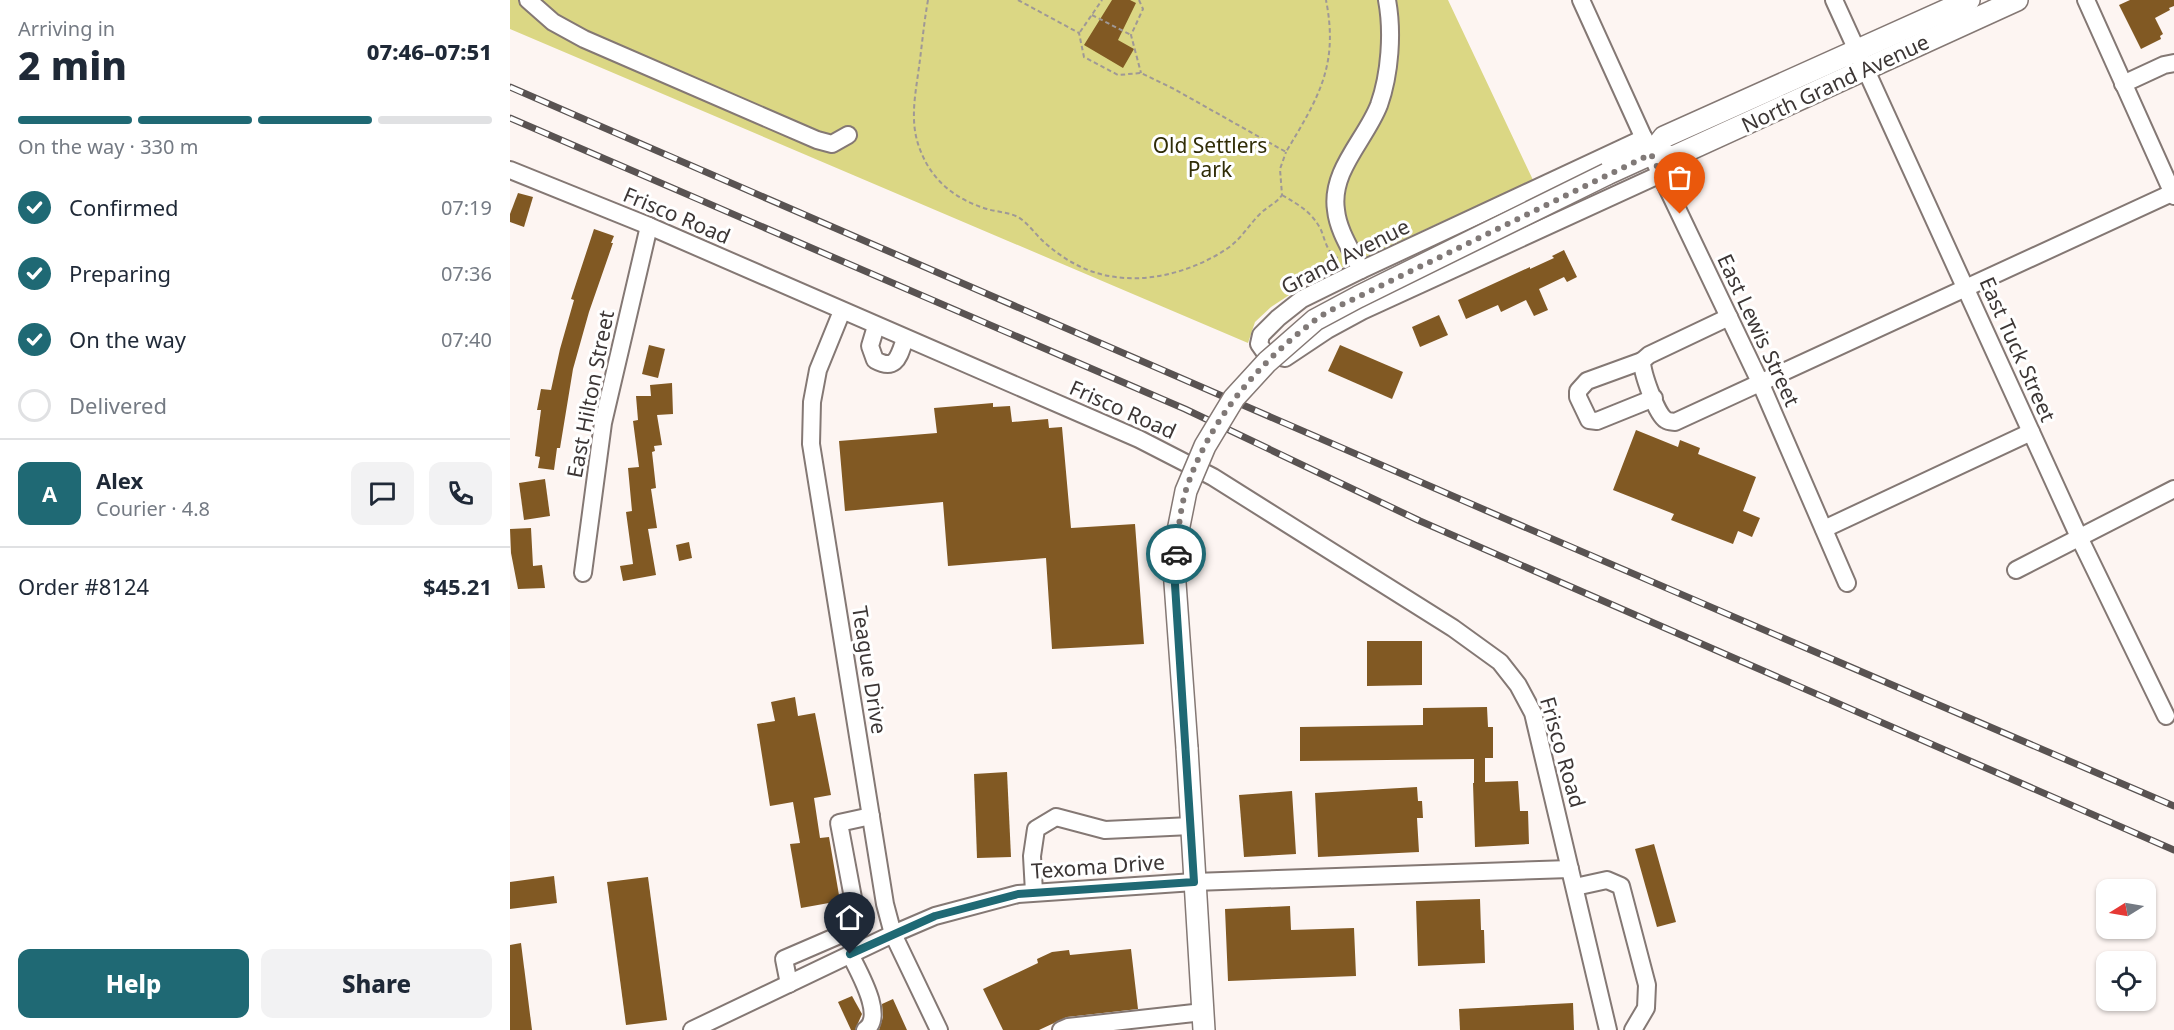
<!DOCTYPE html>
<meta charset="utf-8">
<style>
:root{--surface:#fff;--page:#f2f2f3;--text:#1f2937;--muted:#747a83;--line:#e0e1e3;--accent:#1f6974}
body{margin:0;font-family:"Noto Sans",sans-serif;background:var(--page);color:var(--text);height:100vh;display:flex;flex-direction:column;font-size:22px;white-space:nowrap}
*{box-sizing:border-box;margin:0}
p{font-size:20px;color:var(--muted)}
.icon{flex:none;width:33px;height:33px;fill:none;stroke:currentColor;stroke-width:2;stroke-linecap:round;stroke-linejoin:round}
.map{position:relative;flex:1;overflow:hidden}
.details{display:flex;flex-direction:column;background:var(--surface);width:510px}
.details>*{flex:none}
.needle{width:39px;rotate:259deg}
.fabs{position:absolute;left:1586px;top:879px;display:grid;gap:12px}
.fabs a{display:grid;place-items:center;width:60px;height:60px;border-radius:12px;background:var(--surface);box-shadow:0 2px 4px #0004;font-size:30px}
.pin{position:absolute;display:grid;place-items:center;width:51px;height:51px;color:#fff;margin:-62px -26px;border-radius:50% 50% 50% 0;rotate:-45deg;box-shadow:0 0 6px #0007}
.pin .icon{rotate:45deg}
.courier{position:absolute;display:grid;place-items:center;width:60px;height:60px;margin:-30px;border:4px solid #1f6974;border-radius:50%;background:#fff;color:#222;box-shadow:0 2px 8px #0007}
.summary em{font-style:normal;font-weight:800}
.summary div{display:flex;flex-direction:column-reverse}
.summary{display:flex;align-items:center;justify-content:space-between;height:102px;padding:0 18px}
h1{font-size:39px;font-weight:800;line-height:45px}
.bar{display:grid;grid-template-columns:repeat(4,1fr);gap:9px 6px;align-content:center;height:72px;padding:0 18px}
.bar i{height:8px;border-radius:4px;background:var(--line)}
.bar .current{background:var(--accent)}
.bar p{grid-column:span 4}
.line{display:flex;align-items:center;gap:15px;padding:0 18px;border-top:2px solid var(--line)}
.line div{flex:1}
.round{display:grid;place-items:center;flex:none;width:63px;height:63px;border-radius:12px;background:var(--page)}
ol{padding:0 18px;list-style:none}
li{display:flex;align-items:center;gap:18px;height:66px}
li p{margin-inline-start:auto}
li .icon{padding:6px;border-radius:50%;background:var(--accent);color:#fff;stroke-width:4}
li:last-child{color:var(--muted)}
li i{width:33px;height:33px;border:3px solid var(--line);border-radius:50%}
.button{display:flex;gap:12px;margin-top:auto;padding:12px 18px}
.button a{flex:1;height:69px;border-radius:12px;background:var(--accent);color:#fff;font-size:24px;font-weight:800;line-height:69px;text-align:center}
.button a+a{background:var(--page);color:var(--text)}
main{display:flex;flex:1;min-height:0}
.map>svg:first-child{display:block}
.green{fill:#dbd784}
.building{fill:#815923}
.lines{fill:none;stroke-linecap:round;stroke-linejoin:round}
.minor-casing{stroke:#847874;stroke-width:20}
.major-casing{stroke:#847874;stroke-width:24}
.path{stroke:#9f9896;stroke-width:2;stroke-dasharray:4.5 3;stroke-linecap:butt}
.minor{stroke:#fff;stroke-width:16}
.major{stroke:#fff;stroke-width:21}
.rail-casing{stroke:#595352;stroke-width:7}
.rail{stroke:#fff;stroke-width:4.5;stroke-dasharray:14;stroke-linecap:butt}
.major-bridge-casing{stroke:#847874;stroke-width:24;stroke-linecap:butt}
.major-bridge{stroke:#fff;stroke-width:21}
.done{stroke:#807977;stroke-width:6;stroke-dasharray:0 10.8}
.route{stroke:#1f6974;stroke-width:8}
.labels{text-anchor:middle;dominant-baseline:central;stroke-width:6;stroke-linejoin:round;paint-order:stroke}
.street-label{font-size:21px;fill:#3c3635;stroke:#fff}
.park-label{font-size:21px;fill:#302d07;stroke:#fff}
</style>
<main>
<section class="details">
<div class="summary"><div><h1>2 min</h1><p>Arriving in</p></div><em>07:46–07:51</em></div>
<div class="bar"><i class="current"></i><i class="current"></i><i class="current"></i><i></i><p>On the way · 330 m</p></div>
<ol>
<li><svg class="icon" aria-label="check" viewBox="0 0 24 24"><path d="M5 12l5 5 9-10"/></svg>Confirmed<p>07:19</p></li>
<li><svg class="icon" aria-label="check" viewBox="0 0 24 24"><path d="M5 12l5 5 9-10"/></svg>Preparing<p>07:36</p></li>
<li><svg class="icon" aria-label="check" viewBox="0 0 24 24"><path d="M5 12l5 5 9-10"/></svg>On the way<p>07:40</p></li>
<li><i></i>Delivered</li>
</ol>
<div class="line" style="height:108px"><b class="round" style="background:var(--accent);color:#fff">A</b><div><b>Alex</b><p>Courier · 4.8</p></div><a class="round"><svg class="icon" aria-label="chat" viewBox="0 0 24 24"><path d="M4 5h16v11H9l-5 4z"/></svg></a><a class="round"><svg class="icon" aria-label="phone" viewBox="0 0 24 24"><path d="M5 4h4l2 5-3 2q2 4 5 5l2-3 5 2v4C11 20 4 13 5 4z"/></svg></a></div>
<div class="line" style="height:78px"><div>Order #8124</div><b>$45.21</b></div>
<div class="button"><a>Help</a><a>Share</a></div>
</section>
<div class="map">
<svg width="1664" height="1030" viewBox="0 0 1664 1030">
<rect width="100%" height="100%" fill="#fdf5f2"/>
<path class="green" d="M 0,0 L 938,0 L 1023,180 L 796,284 L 761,307 L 745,322 L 738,343 L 0,29 Z"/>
<g class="building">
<path d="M 602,0 L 620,0 L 626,3 L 608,40 L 624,49 L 613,68 L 574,45 Z"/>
<path d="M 1620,0 L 1664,0 L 1664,6 L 1659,8 L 1660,10 L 1645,18 L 1653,34 L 1650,36 L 1651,39 L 1631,49 L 1609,5 Z"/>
<path d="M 8,193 L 23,197 L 14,227 L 0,222 L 0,214 Z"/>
<path d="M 84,229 L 104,236 L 101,243 L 103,243 L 79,312 L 63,369 L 50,448 L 47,448 L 44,470 L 28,468 L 30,457 L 25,456 L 31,410 L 27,410 L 31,389 L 41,390 L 50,349 L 64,300 L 61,299 Z"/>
<path d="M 1054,250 L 1067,277 L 1057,282 L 1054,277 L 1029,289 L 1038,310 L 1024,316 L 1016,300 L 991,312 L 988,305 L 956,319 L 948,300 L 1020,267 L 1020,269 L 1044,258 L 1042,256 Z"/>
<path d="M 929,315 L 938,335 L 910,347 L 902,327 Z"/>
<path d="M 139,345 L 155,349 L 148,378 L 132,374 Z"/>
<path d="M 830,345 L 893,372 L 882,399 L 818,371 Z"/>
<path d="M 162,383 L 163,414 L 147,415 L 152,445 L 144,446 L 145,451 L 142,452 L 146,488 L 141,489 L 147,528 L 138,529 L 146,575 L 113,581 L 110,566 L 123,564 L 116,512 L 122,511 L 118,468 L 129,467 L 123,421 L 128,420 L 126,396 L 141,396 L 140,385 Z"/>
<path d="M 483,403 L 483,407 L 500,406 L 502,422 L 538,419 L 539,428 L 552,427 L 561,528 L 625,524 L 634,644 L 542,649 L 536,558 L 438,566 L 433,502 L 335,511 L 329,441 L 427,433 L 424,408 Z"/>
<path d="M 1126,430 L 1168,447 L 1170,440 L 1190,448 L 1188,454 L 1246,477 L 1233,511 L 1250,518 L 1242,537 L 1228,531 L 1223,544 L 1161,520 L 1164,514 L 1103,490 Z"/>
<path d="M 35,479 L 40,516 L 14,520 L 9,483 Z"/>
<path d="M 21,528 L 23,566 L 32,565 L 35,588 L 8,589 L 1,553 L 0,529 Z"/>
<path d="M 179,542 L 182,558 L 169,561 L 166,545 Z"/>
<path d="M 857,641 L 912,641 L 912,685 L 857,686 Z"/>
<path d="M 285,697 L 288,716 L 305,713 L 321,795 L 304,798 L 310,838 L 319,837 L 330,901 L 291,908 L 280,844 L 290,843 L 283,802 L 260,806 L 247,724 L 265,721 L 261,702 Z"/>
<path d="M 977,707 L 978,727 L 983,727 L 983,758 L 975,758 L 975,782 L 1008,781 L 1010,811 L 1018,811 L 1019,844 L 965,847 L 963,783 L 964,783 L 964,759 L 790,761 L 790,727 L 913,725 L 913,708 Z"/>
<path d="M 497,772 L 501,857 L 467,858 L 464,774 Z"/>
<path d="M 907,787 L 908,801 L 912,801 L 913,818 L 907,818 L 909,852 L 808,857 L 805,793 Z"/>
<path d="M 782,791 L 786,854 L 734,857 L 729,795 Z"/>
<path d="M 1144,844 L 1166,922 L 1147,927 L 1125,849 Z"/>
<path d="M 44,876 L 47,903 L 0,909 L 0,882 Z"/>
<path d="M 138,877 L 157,1020 L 116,1025 L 97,882 Z"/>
<path d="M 970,899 L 971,930 L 974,930 L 975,963 L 908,966 L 906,901 Z"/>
<path d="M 780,906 L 781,930 L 844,928 L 846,976 L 718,981 L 715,909 Z"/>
<path d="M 11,943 L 22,1030 L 0,1030 L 0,945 Z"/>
<path d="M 621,949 L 628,1009 L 557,1017 L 529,1030 L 493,1030 L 473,989 L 528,963 L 527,959 L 542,952 L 559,950 L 560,955 Z"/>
<path d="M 342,996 L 352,1014 L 345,1030 L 341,1030 L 328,1002 Z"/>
<path d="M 383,999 L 397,1030 L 369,1030 L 373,1017 L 372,1004 Z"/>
<path d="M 1063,1003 L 1064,1030 L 950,1030 L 949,1009 Z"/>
</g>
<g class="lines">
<g class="minor-casing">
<g id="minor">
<path d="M 18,0 L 43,22 L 74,39 L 307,140 L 322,144 L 338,135"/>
<path d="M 1071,0 L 1141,154 L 1250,382 L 1337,583"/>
<path d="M 1324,0 L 1569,537 L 1656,716"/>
<path d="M 1576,0 L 1664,196"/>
<path d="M 1613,84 L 1654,65 L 1664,63"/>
<path d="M 1134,138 L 851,270 L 792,299 L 768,318 L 751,335 L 749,344 L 756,354 L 775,358 L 817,330 L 852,311 L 1151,174"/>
<path d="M 0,170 L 139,226 L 629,439 L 703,477 L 943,628 L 990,662 L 1008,685 L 1023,713 L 1098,1030"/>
<path d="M 851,270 C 842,251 828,231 826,210 C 820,171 856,139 869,105 C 880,74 883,32 877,0"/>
<path d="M 332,311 L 308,370 L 302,402 L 301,444 L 375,904 L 383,934 L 429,1030"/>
<path d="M 1219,317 L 1139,355 L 1132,361 C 1132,372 1146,414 1156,420 C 1157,421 1164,422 1165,422 L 1664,192"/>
<path d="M 366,326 L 360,346 L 365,360 C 387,372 389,355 395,339"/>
<path d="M 1132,361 L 1077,381 L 1068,391 L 1068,397 L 1079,420 L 1087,421 L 1144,398"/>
<path d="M 1314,529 L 1521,432"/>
<path d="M 1506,570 L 1664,489"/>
<path d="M 73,573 L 93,423 L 139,226"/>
<path d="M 1065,887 L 1097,880 L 1111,886 L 1137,985 L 1136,1008 L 1123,1030"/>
<path d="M 524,892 L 522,856 L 526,829 L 546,817 L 595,830 L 681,826"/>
<path d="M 340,954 C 348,971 376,1017 355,1030"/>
<path d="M 279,984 L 274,959 L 332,934 C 341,928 344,924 346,914 L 329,823 L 361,816"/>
<path d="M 182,1030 L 383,934 L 425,916 L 508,894 L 684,882 L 1060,869"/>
<path d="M 551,1030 L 558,1027 L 693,1012"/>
</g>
</g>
<g class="major-casing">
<g id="major">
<path d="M 1141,154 L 1163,157 L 1507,0"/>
<path d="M 1097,174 L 1141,154 L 1154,137 L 1459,0"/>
<path d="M 677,748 L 694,1030"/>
</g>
</g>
<g class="path">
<path d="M 418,0 C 414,22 412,45 409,67 C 405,97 399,124 411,152 C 423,182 447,200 477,209 C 487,212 498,212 508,217 C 518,223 525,234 534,242 C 544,251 555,259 567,265 C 615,290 675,277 718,248 C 731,239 738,226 749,215 C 756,207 766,204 772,195 L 770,169 L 776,152"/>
<path d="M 508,0 L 569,33 L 574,57 L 608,75 L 631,73 L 664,89 L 776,152 C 808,98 829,66 816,0"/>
<path d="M 629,0 L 633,9 L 621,35 L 631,73"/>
<path d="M 582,15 L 621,35"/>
<path d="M 570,32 L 592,0"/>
<path d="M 772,195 C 789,205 802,212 811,230 C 815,239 817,254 828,258"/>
</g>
<use href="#minor" class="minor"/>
<use href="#major" class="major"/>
<g class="rail-casing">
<g id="rail">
<path d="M 0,87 L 975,510 L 1664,806"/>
<path d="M 0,118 L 675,409 L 910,521 L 1664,850"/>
</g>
</g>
<use href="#rail" class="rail"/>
<g class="major-bridge-casing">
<path id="major-bridge" d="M 677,748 L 664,569 L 668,531 L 676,491 L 695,446 L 724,398 L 757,362 L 805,320 L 848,297 L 1097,174"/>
</g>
<use href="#major-bridge" class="major-bridge"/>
</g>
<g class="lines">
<path class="done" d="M 666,554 C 668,533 670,510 676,490 C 698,422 747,364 804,321 C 817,311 833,304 848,297 L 1141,154 L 1170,214"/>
<path class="route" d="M 340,954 L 425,916 L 508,894 L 684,882 L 664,569 L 666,554"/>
</g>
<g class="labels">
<g class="street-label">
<text transform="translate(1325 83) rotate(-25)">North Grand Avenue</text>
<text transform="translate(167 215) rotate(23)">Frisco Road</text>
<text transform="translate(835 256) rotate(-27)">Grand Avenue</text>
<text transform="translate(1249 330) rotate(65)">East Lewis Street</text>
<text transform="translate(1508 349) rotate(66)">East Tuck Street</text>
<text transform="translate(80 394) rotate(-79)">East Hilton Street</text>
<text transform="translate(613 409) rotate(24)">Frisco Road</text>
<text transform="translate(360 670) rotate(81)">Teague Drive</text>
<text transform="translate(1053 752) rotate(74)">Frisco Road</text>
<text transform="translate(588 866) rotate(-4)">Texoma Drive</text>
</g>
<g class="park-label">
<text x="700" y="145">Old Settlers<tspan x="700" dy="24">Park</tspan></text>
</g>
</g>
</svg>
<div class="fabs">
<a><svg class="needle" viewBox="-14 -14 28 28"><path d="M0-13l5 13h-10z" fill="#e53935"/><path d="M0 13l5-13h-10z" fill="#747a83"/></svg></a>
<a><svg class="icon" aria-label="locate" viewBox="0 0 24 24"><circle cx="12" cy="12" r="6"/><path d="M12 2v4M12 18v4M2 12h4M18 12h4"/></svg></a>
</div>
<div class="pin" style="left:1170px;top:214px;background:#ea580c"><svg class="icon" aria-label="bag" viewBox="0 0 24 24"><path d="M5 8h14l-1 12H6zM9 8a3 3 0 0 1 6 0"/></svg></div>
<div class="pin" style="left:340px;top:954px;background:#1f2937"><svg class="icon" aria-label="home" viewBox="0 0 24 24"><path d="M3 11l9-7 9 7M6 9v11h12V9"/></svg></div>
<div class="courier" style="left:666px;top:554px"><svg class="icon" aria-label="car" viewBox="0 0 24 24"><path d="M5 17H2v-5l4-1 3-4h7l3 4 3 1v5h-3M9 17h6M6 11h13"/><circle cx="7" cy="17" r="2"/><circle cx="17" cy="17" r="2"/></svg></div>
</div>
</main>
